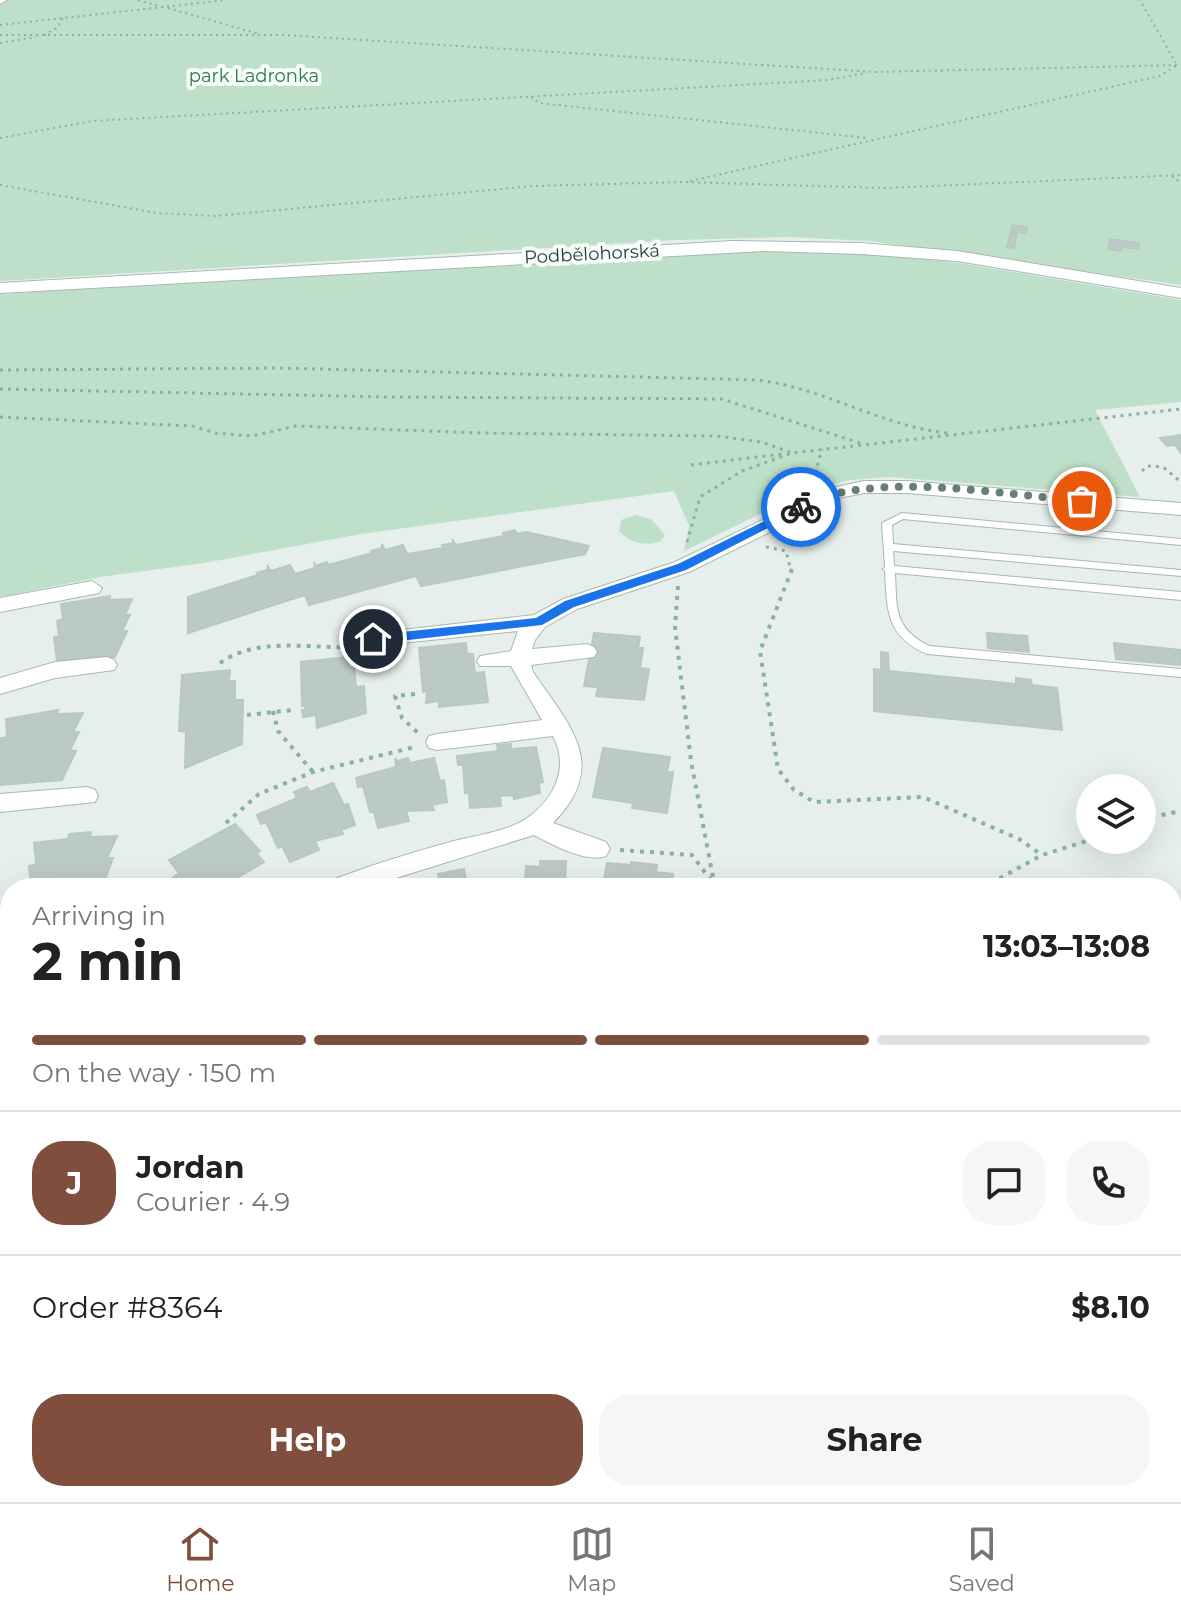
<!DOCTYPE html>
<meta charset="utf-8">
<style>
:root{--surface:#fff;--page:#f6f6f6;--text:#222;--muted:#767676;--line:#e0e0e0;--accent:#804e3d}
body{margin:0;font-family:Montserrat,sans-serif;background:var(--page);color:var(--text);height:100vh;display:flex;flex-direction:column;font-size:30px;white-space:nowrap}
*{box-sizing:border-box;margin:0}
p{font-size:26px;color:var(--muted)}
.icon{flex:none;width:44px;height:44px;fill:none;stroke:currentColor;stroke-width:2;stroke-linecap:round;stroke-linejoin:round}
.map{position:relative;flex:1;overflow:hidden}
.side{position:absolute;left:0px;top:878px;width:1182px;height:624px;display:flex;flex-direction:column;background:var(--surface);border-radius:32px 32px 0 0;box-shadow:0 8px 32px #0002}
.side>*{flex:none}
.controls{position:absolute;left:1076px;top:774px;display:grid;gap:16px}
.controls a{display:grid;place-items:center;width:80px;height:80px;border-radius:50%;background:var(--surface);box-shadow:0 8px 32px #0002;font-size:40px}
.pin{position:absolute;display:grid;place-items:center;width:68px;height:68px;color:#fff;margin:-34px;border:4px solid #fff;border-radius:50%;box-shadow:0 2px 8px #0007}
.courier{position:absolute;display:grid;place-items:center;width:80px;height:80px;margin:-40px;border:6px solid #1a73e8;border-radius:50%;background:#fff;color:#222;box-shadow:0 2px 10px #0007}
.head em{font-style:normal;font-weight:700}
.head div{display:flex;flex-direction:column-reverse}
.head{display:flex;align-items:center;justify-content:space-between;height:136px;padding:0 32px}
h1{font-size:52px;font-weight:700;line-height:60px}
.bar{display:grid;grid-template-columns:repeat(4,1fr);gap:12px 8px;align-content:center;height:96px;padding:0 32px}
.bar i{height:10px;border-radius:6px;background:var(--line)}
.bar .current{background:var(--accent)}
.bar p{grid-column:span 4}
.line{display:flex;align-items:center;gap:20px;padding:0 32px;border-top:2px solid var(--line)}
.line div{flex:1}
.round{display:grid;place-items:center;flex:none;width:84px;height:84px;border-radius:32px;background:var(--page)}
.action{display:flex;gap:16px;margin-top:auto;padding:16px 32px}
.action a{flex:1;height:92px;border-radius:32px;background:var(--accent);color:#fff;font-size:32px;font-weight:700;line-height:92px;text-align:center}
.action a+a{background:var(--page);color:var(--text)}
.menu{display:flex;justify-content:space-around;align-items:center;height:112px;border-top:2px solid var(--line);background:var(--surface);font-size:22px;color:var(--muted)}
.menu a{display:grid;justify-items:center;gap:4px}
.menu .current{color:var(--accent)}
.map>svg:first-child{display:block}
.green{fill:#bfe0c8}
.building{fill:#bbcac4;stroke:#b8c9c2;stroke-width:2}
.lines{fill:none;stroke-linecap:round;stroke-linejoin:round}
.service-casing{stroke:#a8b8b2;stroke-width:2}
.minor-casing{stroke:#a8b8b2;stroke-width:2}
.tertiary-casing{stroke:#a8b8b2;stroke-width:2}
.path-far3{stroke:#86b3a5;stroke-width:2;stroke-dasharray:2 4;stroke-linecap:butt}
.path-far2{stroke:#86b3a5;stroke-width:3;stroke-dasharray:3 5;stroke-linecap:butt}
.path-far1{stroke:#86b3a5;stroke-width:4;stroke-dasharray:4 6;stroke-linecap:butt}
.path{stroke:#86b3a5;stroke-width:5;stroke-dasharray:5 8;stroke-linecap:butt}
.service{fill:#fff;fill-rule:evenodd}
.minor{fill:#fff;fill-rule:evenodd}
.tertiary{fill:#fff;fill-rule:evenodd}
.route{fill:#1a73e8}
.done{stroke:#687f78;stroke-width:8;stroke-dasharray:0 14.4}
.labels{text-anchor:middle;dominant-baseline:central;stroke-width:8;stroke-linejoin:round;paint-order:stroke}
.far-park-label{font-size:18px;fill:#2d7a4b;stroke:#f7fbf9}
.far-street-label{font-size:18px;fill:#24423a;stroke:#f7fbf9}
</style>
<div class="map">
<svg width="1181" height="1502" viewBox="0 0 1181 1502">
<rect width="100%" height="100%" fill="#e6efeb"/>
<g class="green">
<path d="M 0,0 L 1181,0 L 1181,285 L 870,241 L 788,237 L 676,240 L 0,281 Z"/>
<path d="M 728,250 L 818,251 L 947,261 L 1181,300 L 1181,402 L 1095,410 L 1140,497 L 890,477 L 850,480 L 811,489 L 684,551 L 689,526 L 674,491 L 361,534 L 204,563 L 100,577 L 0,597 L 0,294 Z"/>
<path d="M 636,515 L 652,520 L 665,535 L 661,541 C 646,547 630,543 619,531 L 621,520 Z"/>
<path d="M 1181,919 L 1181,1502 L 0,1502 L 0,994 L 10,993 L 10,1492 L 1172,1492 L 1172,926 Z"/>
</g>
<g class="building">
<path d="M 1012,225 L 1027,227 L 1026,234 L 1017,232 L 1014,248 L 1007,247 Z"/>
<path d="M 1110,239 L 1139,243 L 1138,249 L 1122,247 L 1121,251 L 1108,249 Z"/>
<path d="M 1181,435 L 1181,453 L 1175,445 L 1167,446 L 1160,438 Z"/>
<path d="M 515,530 L 517,534 L 526,532 L 589,546 L 585,554 L 421,586 L 416,576 L 309,605 L 305,595 L 188,633 L 188,597 L 258,575 L 257,573 L 269,569 L 267,565 L 271,571 L 290,565 L 295,574 L 315,568 L 314,562 L 315,566 L 327,562 L 328,565 L 372,553 L 371,551 L 382,548 L 382,544 L 385,550 L 403,545 L 407,554 L 443,548 L 442,545 L 454,543 L 452,539 L 456,545 L 504,536 L 503,533 Z"/>
<path d="M 110,596 L 109,600 L 132,599 L 125,615 L 130,615 L 122,631 L 127,631 L 115,657 L 57,661 L 54,637 L 59,636 L 57,621 L 63,619 L 61,604 Z"/>
<path d="M 594,633 L 640,637 L 638,648 L 643,648 L 640,668 L 649,669 L 644,700 L 596,696 L 598,687 L 584,686 Z"/>
<path d="M 987,633 L 1027,636 L 1029,652 L 988,648 Z"/>
<path d="M 466,643 L 467,654 L 473,654 L 475,673 L 484,672 L 488,702 L 439,707 L 439,701 L 426,703 L 427,691 L 423,692 L 419,648 Z"/>
<path d="M 1114,643 L 1180,650 L 1181,665 L 1116,659 Z"/>
<path d="M 881,652 L 888,653 L 889,671 L 1016,684 L 1016,678 L 1031,680 L 1032,685 L 1057,688 L 1062,730 L 874,711 L 874,669 L 881,670 Z"/>
<path d="M 348,657 L 349,668 L 354,667 L 356,687 L 364,686 L 366,713 L 317,728 L 316,715 L 303,717 L 302,710 L 306,710 L 305,706 L 302,706 L 301,662 Z"/>
<path d="M 230,670 L 229,681 L 235,681 L 235,700 L 243,700 L 242,744 L 185,768 L 186,732 L 179,731 L 182,675 Z"/>
<path d="M 58,710 L 57,714 L 83,713 L 73,732 L 79,732 L 70,750 L 76,751 L 62,780 L 0,785 L 1,738 L 7,737 L 6,719 Z"/>
<path d="M 511,744 L 511,749 L 536,747 L 543,782 L 539,783 L 540,793 L 514,799 L 513,795 L 500,796 L 501,806 L 470,808 L 469,793 L 465,793 L 463,765 L 458,765 L 457,756 L 498,751 L 497,745 Z"/>
<path d="M 603,748 L 670,757 L 667,772 L 673,772 L 667,813 L 632,808 L 633,803 L 593,797 Z"/>
<path d="M 395,758 L 397,761 L 408,758 L 410,763 L 434,758 L 440,781 L 444,780 L 447,802 L 432,805 L 434,810 L 406,811 L 409,821 L 378,828 L 374,812 L 370,812 L 363,786 L 358,787 L 356,778 L 396,767 Z"/>
<path d="M 333,783 L 344,805 L 348,804 L 355,825 L 341,830 L 343,834 L 315,841 L 319,850 L 290,862 L 282,846 L 278,848 L 266,822 L 261,824 L 257,815 L 297,798 L 294,792 L 307,787 L 310,792 Z"/>
<path d="M 235,824 L 260,851 L 256,853 L 264,862 L 237,878 L 240,882 L 230,888 L 181,888 L 173,877 L 179,873 L 169,860 Z"/>
<path d="M 91,832 L 90,837 L 117,836 L 107,858 L 113,858 L 105,880 L 110,880 L 107,888 L 25,888 L 31,886 L 29,866 L 36,864 L 34,843 L 68,839 L 69,834 Z"/>
<path d="M 540,861 L 566,861 L 565,884 L 559,884 L 559,888 L 513,888 L 514,881 L 525,881 L 526,866 L 540,867 Z"/>
<path d="M 631,862 L 657,865 L 656,872 L 673,874 L 672,884 L 691,888 L 603,886 L 607,863 L 631,865 Z"/>
<path d="M 464,869 L 468,888 L 427,888 L 426,881 L 439,879 L 438,874 Z"/>
<path d="M 10,1485 L 10,1492 L 90,1492 L 70,1497 L 7,1502 Z"/>
<path d="M 101,1494 L 100,1502 L 17,1502 L 70,1495 Z"/>
</g>
<g class="lines">
<g class="service-casing">
<g id="service">
<path d="M 0,0 L 7,0 L 0,4 Z"/>
<path d="M 902,513 L 1181,539 L 1181,545 L 903,519 L 892,525 L 893,544 L 1181,570 L 1181,576 L 893,551 L 894,566 L 1181,592 L 1181,600 L 895,573 C 897,609 893,627 929,646 L 1181,669 L 1181,677 L 927,654 C 886,637 887,610 885,571 L 883,569 L 885,567 L 882,523 Z"/>
</g>
</g>
<g class="minor-casing">
<g id="minor">
<path d="M 864,481 L 907,481 L 1181,503 L 1181,515 L 907,493 L 864,493 L 839,498 L 689,572 L 577,609 L 545,627 L 535,640 L 532,649 L 587,644 L 594,647 L 597,652 L 594,657 L 531,665 L 533,672 C 570,726 610,765 553,823 L 606,842 L 610,849 L 606,856 C 586,863 553,845 534,835 L 364,888 L 326,888 L 330,881 C 370,865 411,853 454,841 C 477,835 511,831 530,816 C 556,796 569,766 553,736 L 437,750 L 429,748 L 426,742 L 429,736 L 437,734 L 542,720 L 511,666 L 480,666 L 477,661 L 480,656 L 511,651 L 518,631 L 373,646 L 366,644 L 363,639 L 366,634 L 534,615 L 563,599 L 675,562 L 827,489 Z"/>
<path d="M 92,581 L 102,588 L 99,593 L 0,612 L 0,598 Z"/>
<path d="M 107,657 L 114,660 L 117,665 L 114,670 L 55,678 L 0,694 L 0,678 L 55,662 Z"/>
<path d="M 87,787 L 95,790 L 98,796 L 95,802 L 0,812 L 0,794 Z"/>
</g>
</g>
<g class="tertiary-casing">
<path id="tertiary" d="M 733,241 L 861,243 L 957,251 L 1181,288 L 1181,298 L 957,261 L 861,254 L 765,251 L 0,293 L 0,283 Z"/>
</g>
<g class="path-far3">
<path d="M 138,0 L 159,6"/>
<path d="M 168,8 L 259,34"/>
<path d="M 0,25 L 227,0"/>
<path d="M 0,35 L 283,35 L 875,72 L 1181,65"/>
<path d="M 44,35 L 58,27 L 63,18"/>
<path d="M 0,43 L 36,37"/>
<path d="M 531,97 L 539,103 L 867,138"/>
<path d="M 0,138 L 92,121 L 828,80 L 866,73"/>
<path d="M 1172,176 L 1181,183"/>
<path d="M 690,181 L 1160,76 L 1177,65 L 1140,0"/>
<path d="M 0,185 L 157,213 L 215,216 L 533,186 L 683,182 L 886,188 L 1181,175"/>
</g>
<g class="path-far2">
<path d="M 0,370 L 278,368 L 758,380 C 824,388 881,426 947,433"/>
<path d="M 0,389 L 387,397 L 722,399 L 860,443"/>
<path d="M 0,417 L 192,426 L 215,433 L 252,436 L 296,426 L 481,433 L 717,436 L 761,442 L 790,452"/>
<path d="M 691,465 L 782,454"/>
<path d="M 1142,471 L 1147,466 L 1163,467 L 1181,482"/>
<path d="M 813,481 L 822,449"/>
<path d="M 687,542 L 700,497 L 742,471 L 792,453 L 1181,409"/>
<path d="M 766,547 L 786,551 L 791,571"/>
</g>
<g class="path-far1">
<path d="M 792,569 L 760,651 L 778,769 L 794,790 L 814,802 L 923,797 L 1019,839 L 1042,855"/>
<path d="M 678,586 L 675,627 L 691,761 L 715,888"/>
<path d="M 220,663 C 257,636 311,649 354,647"/>
<path d="M 415,694 L 395,696 L 402,718 L 419,734"/>
<path d="M 273,711 L 278,731 L 313,772"/>
<path d="M 247,715 L 293,710"/>
<path d="M 1142,819 L 1181,811"/>
<path d="M 226,823 L 259,794 L 313,772 L 415,747"/>
<path d="M 620,850 L 692,855 L 713,883"/>
<path d="M 982,888 L 1042,855 L 1090,840"/>
<path d="M 1172,911 L 1181,904"/>
<path d="M 0,941 L 10,940"/>
<path d="M 1172,959 L 1181,949"/>
</g>
<g class="path">
<path d="M 1172,1009 L 1181,1013"/>
<path d="M 0,1414 L 10,1412"/>
<path d="M 1172,1419 L 1181,1414"/>
<path d="M 418,1502 L 424,1492"/>
<path d="M 1038,1502 L 1053,1492"/>
</g>
<use href="#service" class="service"/>
<use href="#minor" class="minor"/>
<use href="#tertiary" class="tertiary"/>
</g>
<path class="route" d="M 801,503 L 807,507 L 805,509 L 686,570 L 574,607 L 542,625 L 373,644 L 367,639 L 373,635 L 536,618 L 565,601 L 678,564 Z"/>
<g class="lines">
<path class="done" d="M 801,507 C 869,469 1004,495 1082,501"/>
</g>
<g class="labels">
<g class="far-park-label">
<text x="254" y="76">park Ladronka</text>
</g>
<g class="far-street-label">
<text transform="translate(592 254) rotate(-3)">Podbělohorská</text>
</g>
</g>
</svg>
<div class="controls">
<a><svg class="icon" aria-label="layers" viewBox="0 0 24 24"><path d="M12 4l9 5-9 5-9-5zM3 14l9 5 9-5"/></svg></a>
</div>
<div class="pin" style="left:1082px;top:501px;background:#ea580c"><svg class="icon" aria-label="bag" viewBox="0 0 24 24"><path d="M5 8h14l-1 12H6zM9 8a3 3 0 0 1 6 0"/></svg></div>
<div class="pin" style="left:373px;top:639px;background:#1f2937"><svg class="icon" aria-label="home" viewBox="0 0 24 24"><path d="M3 11l9-7 9 7M6 9v11h12V9"/></svg></div>
<div class="courier" style="left:801px;top:507px"><svg class="icon" aria-label="bike" viewBox="0 0 24 24"><circle cx="6" cy="16" r="4"/><circle cx="18" cy="16" r="4"/><path d="M6 16l4-8h5l3 8M10 8l3 8H6M13 5h3"/></svg></div>
<section class="side">
<div class="head"><div><h1>2 min</h1><p>Arriving in</p></div><em>13:03–13:08</em></div>
<div class="bar"><i class="current"></i><i class="current"></i><i class="current"></i><i></i><p>On the way · 150 m</p></div>
<div class="line" style="height:144px"><b class="round" style="background:var(--accent);color:#fff">J</b><div><b>Jordan</b><p>Courier · 4.9</p></div><a class="round"><svg class="icon" aria-label="chat" viewBox="0 0 24 24"><path d="M4 5h16v11H9l-5 4z"/></svg></a><a class="round"><svg class="icon" aria-label="phone" viewBox="0 0 24 24"><path d="M5 4h4l2 5-3 2q2 4 5 5l2-3 5 2v4C11 20 4 13 5 4z"/></svg></a></div>
<div class="line" style="height:104px"><div>Order #8364</div><b>$8.10</b></div>
<div class="action"><a>Help</a><a>Share</a></div>
</section>
</div>
<nav class="menu">
<a class="current"><svg class="icon" aria-label="home" viewBox="0 0 24 24"><path d="M3 11l9-7 9 7M6 9v11h12V9"/></svg>Home</a>
<a><svg class="icon" aria-label="map" viewBox="0 0 24 24"><path d="M3 6l6-2 6 2 6-2v14l-6 2-6-2-6 2zM9 4v14M15 6v14"/></svg>Map</a>
<a><svg class="icon" aria-label="saved" viewBox="0 0 24 24"><path d="M7 4h10v16l-5-4-5 4z"/></svg>Saved</a>
</nav>
